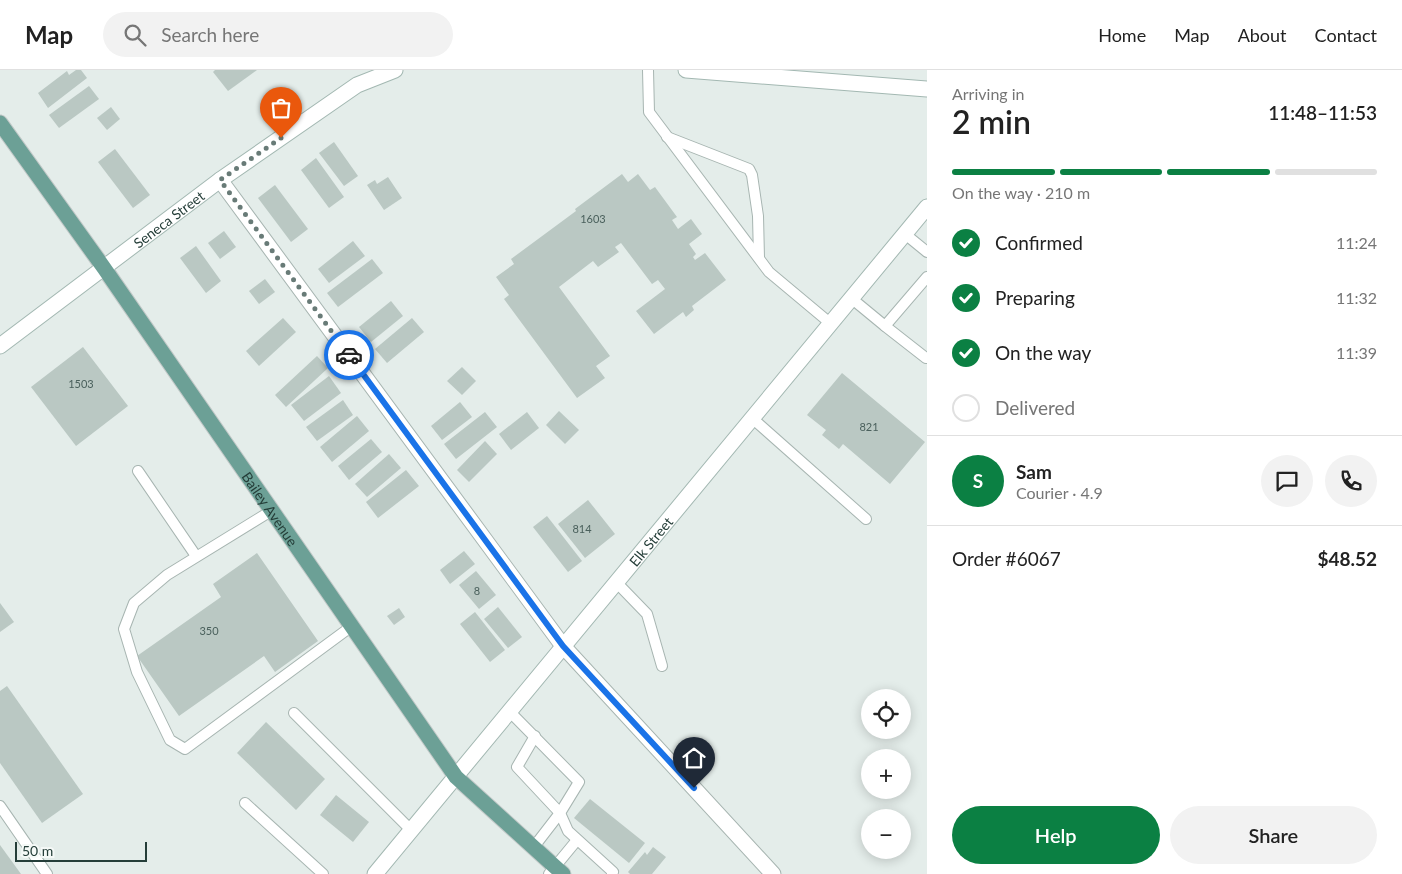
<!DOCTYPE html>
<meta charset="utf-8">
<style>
:root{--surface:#fff;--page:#f2f2f2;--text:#222;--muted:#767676;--line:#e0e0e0;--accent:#0b8043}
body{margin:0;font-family:Lato,sans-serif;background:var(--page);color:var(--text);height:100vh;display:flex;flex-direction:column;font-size:19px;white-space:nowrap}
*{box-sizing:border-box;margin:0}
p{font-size:16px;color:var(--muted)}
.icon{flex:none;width:28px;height:28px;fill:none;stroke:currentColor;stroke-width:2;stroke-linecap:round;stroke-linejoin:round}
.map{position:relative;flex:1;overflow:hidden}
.side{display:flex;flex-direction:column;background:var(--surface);width:475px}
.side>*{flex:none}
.tools{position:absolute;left:861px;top:619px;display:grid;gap:10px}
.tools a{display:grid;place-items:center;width:50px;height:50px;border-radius:50%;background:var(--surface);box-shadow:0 2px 12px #0003;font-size:25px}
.scale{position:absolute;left:15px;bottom:12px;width:132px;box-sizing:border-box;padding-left:5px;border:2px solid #253e39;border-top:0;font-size:14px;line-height:18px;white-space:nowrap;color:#253e39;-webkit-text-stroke:4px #f5f9f7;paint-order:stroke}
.pin{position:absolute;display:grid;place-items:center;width:42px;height:42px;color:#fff;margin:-51px -21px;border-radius:50% 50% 50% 0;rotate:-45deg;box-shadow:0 0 5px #0007}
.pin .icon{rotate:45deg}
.courier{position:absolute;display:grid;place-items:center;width:50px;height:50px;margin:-25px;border:4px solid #1a73e8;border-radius:50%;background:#fff;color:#222;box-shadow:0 1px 6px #0007}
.headline em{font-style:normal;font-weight:600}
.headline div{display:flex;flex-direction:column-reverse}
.headline{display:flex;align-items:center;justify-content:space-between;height:85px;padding:0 25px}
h1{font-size:32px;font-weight:600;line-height:38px}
.bar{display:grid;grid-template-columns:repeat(4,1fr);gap:8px 5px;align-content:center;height:60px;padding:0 25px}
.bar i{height:6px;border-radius:4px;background:var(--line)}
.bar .current{background:var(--accent)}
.bar p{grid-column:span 4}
.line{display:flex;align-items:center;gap:12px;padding:0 25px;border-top:1px solid var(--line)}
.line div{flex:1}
.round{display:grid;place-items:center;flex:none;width:52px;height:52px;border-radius:26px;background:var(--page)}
ol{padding:0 25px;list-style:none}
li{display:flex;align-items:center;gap:15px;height:55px}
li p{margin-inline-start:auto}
li .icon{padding:5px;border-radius:50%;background:var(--accent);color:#fff;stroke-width:4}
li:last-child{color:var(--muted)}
li i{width:28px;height:28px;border:2px solid var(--line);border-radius:50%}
.action{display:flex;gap:10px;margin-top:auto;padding:10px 25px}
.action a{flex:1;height:58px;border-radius:30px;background:var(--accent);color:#fff;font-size:20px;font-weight:600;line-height:58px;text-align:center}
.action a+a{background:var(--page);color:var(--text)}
header{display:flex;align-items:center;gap:30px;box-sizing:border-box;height:70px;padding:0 25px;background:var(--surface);border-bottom:1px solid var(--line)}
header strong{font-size:24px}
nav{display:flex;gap:28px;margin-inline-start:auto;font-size:18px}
.search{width:350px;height:45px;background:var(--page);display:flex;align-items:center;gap:12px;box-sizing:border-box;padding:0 18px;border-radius:28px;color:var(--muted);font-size:19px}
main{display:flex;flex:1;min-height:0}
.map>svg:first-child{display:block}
.building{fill:#bac8c3}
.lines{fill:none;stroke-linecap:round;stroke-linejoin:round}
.service-casing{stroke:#a7b5b1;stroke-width:12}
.minor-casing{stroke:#a7b5b1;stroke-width:17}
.secondary-casing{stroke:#a3b8b2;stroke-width:17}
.primary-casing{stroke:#c2c9c8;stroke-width:17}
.service{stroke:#fff;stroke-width:10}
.minor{stroke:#fff;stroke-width:15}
.secondary{stroke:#fff;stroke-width:15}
.primary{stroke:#6ca096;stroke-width:15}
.done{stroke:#687b77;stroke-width:5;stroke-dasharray:0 9}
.route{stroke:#1a73e8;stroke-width:6}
.labels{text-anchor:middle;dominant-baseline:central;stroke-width:5;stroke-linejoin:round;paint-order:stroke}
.number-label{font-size:11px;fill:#4a605c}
.street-label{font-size:14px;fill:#253e39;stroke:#f5f9f7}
</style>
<header>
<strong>Map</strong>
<div class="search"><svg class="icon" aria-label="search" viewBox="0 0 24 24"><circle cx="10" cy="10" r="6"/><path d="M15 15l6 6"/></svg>Search here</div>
<nav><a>Home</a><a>Map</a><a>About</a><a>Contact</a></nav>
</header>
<main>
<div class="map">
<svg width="927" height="804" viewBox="0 0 927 804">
<rect width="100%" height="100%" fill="#e4edea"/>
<g class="building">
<path d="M 76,0 L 81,0 L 87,8 L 48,38 L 38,23 L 67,1 L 69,5 Z"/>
<path d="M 215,0 L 257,0 L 228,21 L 213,2 Z"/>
<path d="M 89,16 L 99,29 L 59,58 L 49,45 Z"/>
<path d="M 111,37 L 120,49 L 107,60 L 97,48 Z"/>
<path d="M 334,72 L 358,106 L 344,116 L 319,83 Z"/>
<path d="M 115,79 L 150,125 L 133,138 L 98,92 Z"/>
<path d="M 316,88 L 344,127 L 329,138 L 301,100 Z"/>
<path d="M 622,104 L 628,112 L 638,104 L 650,120 L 655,117 L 677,147 L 672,150 L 678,159 L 691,149 L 702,164 L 689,174 L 696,184 L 693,187 L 695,190 L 705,183 L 726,210 L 692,236 L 694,240 L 686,247 L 683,242 L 654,264 L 636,241 L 665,219 L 658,210 L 652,214 L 621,173 L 615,177 L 619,182 L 598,197 L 593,191 L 559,217 L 610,286 L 596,296 L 605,308 L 577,328 L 504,229 L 509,225 L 496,207 L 514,194 L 511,189 L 576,141 L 575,139 Z"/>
<path d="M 388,107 L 402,128 L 384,140 L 367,115 L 375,110 L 377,114 Z"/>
<path d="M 275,115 L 308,159 L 291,172 L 258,128 Z"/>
<path d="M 224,161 L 236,177 L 220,189 L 208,173 Z"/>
<path d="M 353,171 L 365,186 L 329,213 L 318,199 Z"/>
<path d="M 196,176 L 221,211 L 206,223 L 180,188 Z"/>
<path d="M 372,189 L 383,203 L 338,237 L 327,223 Z"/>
<path d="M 265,209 L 275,222 L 259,234 L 249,221 Z"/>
<path d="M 391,231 L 403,246 L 371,272 L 359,257 Z"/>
<path d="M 283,248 L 296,262 L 259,296 L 246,281 Z"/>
<path d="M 412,248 L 424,262 L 387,293 L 375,279 Z"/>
<path d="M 83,277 L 128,336 L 76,376 L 31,317 Z"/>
<path d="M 317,286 L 328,298 L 286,337 L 275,325 Z"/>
<path d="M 462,297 L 476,311 L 462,325 L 447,311 Z"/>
<path d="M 842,303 L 925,372 L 890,414 L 843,374 L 839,379 L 822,365 L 826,360 L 807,345 Z"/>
<path d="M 329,306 L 341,323 L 304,351 L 291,335 Z"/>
<path d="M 343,330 L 353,345 L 317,371 L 306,357 Z"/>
<path d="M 460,332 L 472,347 L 442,370 L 431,356 Z"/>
<path d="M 559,341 L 579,360 L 565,374 L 546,355 Z"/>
<path d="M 485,342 L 497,357 L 456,389 L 444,374 Z"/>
<path d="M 527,342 L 539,358 L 511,380 L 499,364 Z"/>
<path d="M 357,346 L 369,361 L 332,392 L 320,377 Z"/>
<path d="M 371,369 L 382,382 L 349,410 L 338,396 Z"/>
<path d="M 485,371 L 497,384 L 469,412 L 457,400 Z"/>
<path d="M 389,384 L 401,398 L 367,427 L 355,414 Z"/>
<path d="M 406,400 L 419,416 L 378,448 L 366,432 Z"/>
<path d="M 588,430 L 615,464 L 585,488 L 558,454 Z"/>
<path d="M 547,446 L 582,491 L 568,502 L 533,457 Z"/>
<path d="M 464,481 L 475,494 L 450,514 L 440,500 Z"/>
<path d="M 257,483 L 318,571 L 275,602 L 264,586 L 179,646 L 137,586 L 221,527 L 213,514 Z"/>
<path d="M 476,501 L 496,525 L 479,539 L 459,515 Z"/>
<path d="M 0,533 L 14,552 L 0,562 Z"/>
<path d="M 498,537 L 522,567 L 508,578 L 484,549 Z"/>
<path d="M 399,538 L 405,547 L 394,555 L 387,546 Z"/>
<path d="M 475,542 L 505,580 L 490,592 L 460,554 Z"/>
<path d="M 7,616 L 83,724 L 42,753 L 0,693 L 0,621 Z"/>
<path d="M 266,652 L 325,709 L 296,740 L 237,683 Z"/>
<path d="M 336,725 L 369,752 L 353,772 L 320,745 Z"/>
<path d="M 590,729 L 645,773 L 629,793 L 574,748 Z"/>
<path d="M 0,775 L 21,804 L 0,804 Z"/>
<path d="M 653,777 L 666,787 L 652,804 L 630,804 L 628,802 L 645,782 L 647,785 Z"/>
</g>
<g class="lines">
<g class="service-casing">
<g id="service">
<path d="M 648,0 L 649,42 L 769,202 L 830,253"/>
<path d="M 667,67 L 749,99 L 752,105 L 758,146 L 759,188"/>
<path d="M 905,164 L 927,182"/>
<path d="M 851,228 L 885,256 L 927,207"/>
<path d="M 885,256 L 926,288"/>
<path d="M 752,348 L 866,449"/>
<path d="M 138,401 L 196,486"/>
<path d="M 271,441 L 167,505 L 134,533 L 124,559 L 137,602 L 170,670 L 185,679 L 352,556"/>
<path d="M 616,512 L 647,544 L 662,596"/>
<path d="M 510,642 L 579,712 L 560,743 L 533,778"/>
<path d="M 294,643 L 412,761"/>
<path d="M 535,666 L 517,697 L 560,743 L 568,761 L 613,802 L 612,804"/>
<path d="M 245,733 L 323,804"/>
<path d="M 0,736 L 47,804"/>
<path d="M 549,804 L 577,770"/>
</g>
</g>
<g class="minor-casing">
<path id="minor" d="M 220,110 L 563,576 L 773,804"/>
</g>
<g class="secondary-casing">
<g id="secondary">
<path d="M 686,0 L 927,19"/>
<path id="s1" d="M 0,276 L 220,110 L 357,15 L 395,0"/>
<path id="s2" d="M 375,804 L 927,137"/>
</g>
</g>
<g class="primary-casing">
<g id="primary">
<path id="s3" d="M 0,53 L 104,198 L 456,707 L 563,804"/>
</g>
</g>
<use href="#service" class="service"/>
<use href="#minor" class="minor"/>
<use href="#secondary" class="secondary"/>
<use href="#primary" class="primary"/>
</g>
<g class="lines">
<path class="done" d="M 281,68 L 220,110 L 349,285"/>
<path class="route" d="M 349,285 L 563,576 L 694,718"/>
</g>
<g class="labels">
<g class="number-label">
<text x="593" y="148">1603</text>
<text x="81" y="313">1503</text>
<text x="869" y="356">821</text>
<text x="582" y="458">814</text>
<text x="477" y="520">8</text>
<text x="209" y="560">350</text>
</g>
<g class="street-label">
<text stroke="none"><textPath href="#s1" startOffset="211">Seneca Street</textPath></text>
<text stroke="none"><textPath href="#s3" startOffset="471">Bailey Avenue</textPath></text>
<text stroke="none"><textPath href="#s2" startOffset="432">Elk Street</textPath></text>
</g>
</g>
</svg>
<div class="tools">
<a><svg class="icon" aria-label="locate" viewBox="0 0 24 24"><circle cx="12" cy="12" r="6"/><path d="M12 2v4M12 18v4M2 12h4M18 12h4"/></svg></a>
<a>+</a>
<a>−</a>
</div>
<div class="scale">50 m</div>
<div class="pin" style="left:281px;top:68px;background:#ea580c"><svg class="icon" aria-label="bag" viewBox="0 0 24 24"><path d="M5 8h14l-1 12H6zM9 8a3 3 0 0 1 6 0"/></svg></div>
<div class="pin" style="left:694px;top:718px;background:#1f2937"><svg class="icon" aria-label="home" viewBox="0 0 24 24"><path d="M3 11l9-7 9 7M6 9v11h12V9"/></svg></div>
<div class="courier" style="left:349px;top:285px"><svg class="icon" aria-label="car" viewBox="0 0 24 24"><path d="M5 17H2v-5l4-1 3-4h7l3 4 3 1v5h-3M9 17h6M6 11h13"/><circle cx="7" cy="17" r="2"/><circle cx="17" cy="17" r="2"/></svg></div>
</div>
<section class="side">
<div class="headline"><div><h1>2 min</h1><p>Arriving in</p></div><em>11:48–11:53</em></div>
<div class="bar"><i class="current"></i><i class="current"></i><i class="current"></i><i></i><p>On the way · 210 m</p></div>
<ol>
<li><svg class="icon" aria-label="check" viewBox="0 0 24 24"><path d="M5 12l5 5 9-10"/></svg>Confirmed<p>11:24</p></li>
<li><svg class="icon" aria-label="check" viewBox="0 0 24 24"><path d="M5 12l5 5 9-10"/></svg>Preparing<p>11:32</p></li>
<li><svg class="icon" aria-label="check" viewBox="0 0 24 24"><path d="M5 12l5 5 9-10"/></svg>On the way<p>11:39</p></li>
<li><i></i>Delivered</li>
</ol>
<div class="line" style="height:90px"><b class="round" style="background:var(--accent);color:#fff">S</b><div><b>Sam</b><p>Courier · 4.9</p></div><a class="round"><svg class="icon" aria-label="chat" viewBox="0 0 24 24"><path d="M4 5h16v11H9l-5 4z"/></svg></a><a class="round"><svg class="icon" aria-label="phone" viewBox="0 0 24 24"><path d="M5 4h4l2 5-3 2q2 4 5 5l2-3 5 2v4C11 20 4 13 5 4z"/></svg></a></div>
<div class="line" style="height:65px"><div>Order #6067</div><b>$48.52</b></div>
<div class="action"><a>Help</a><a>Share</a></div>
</section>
</main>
